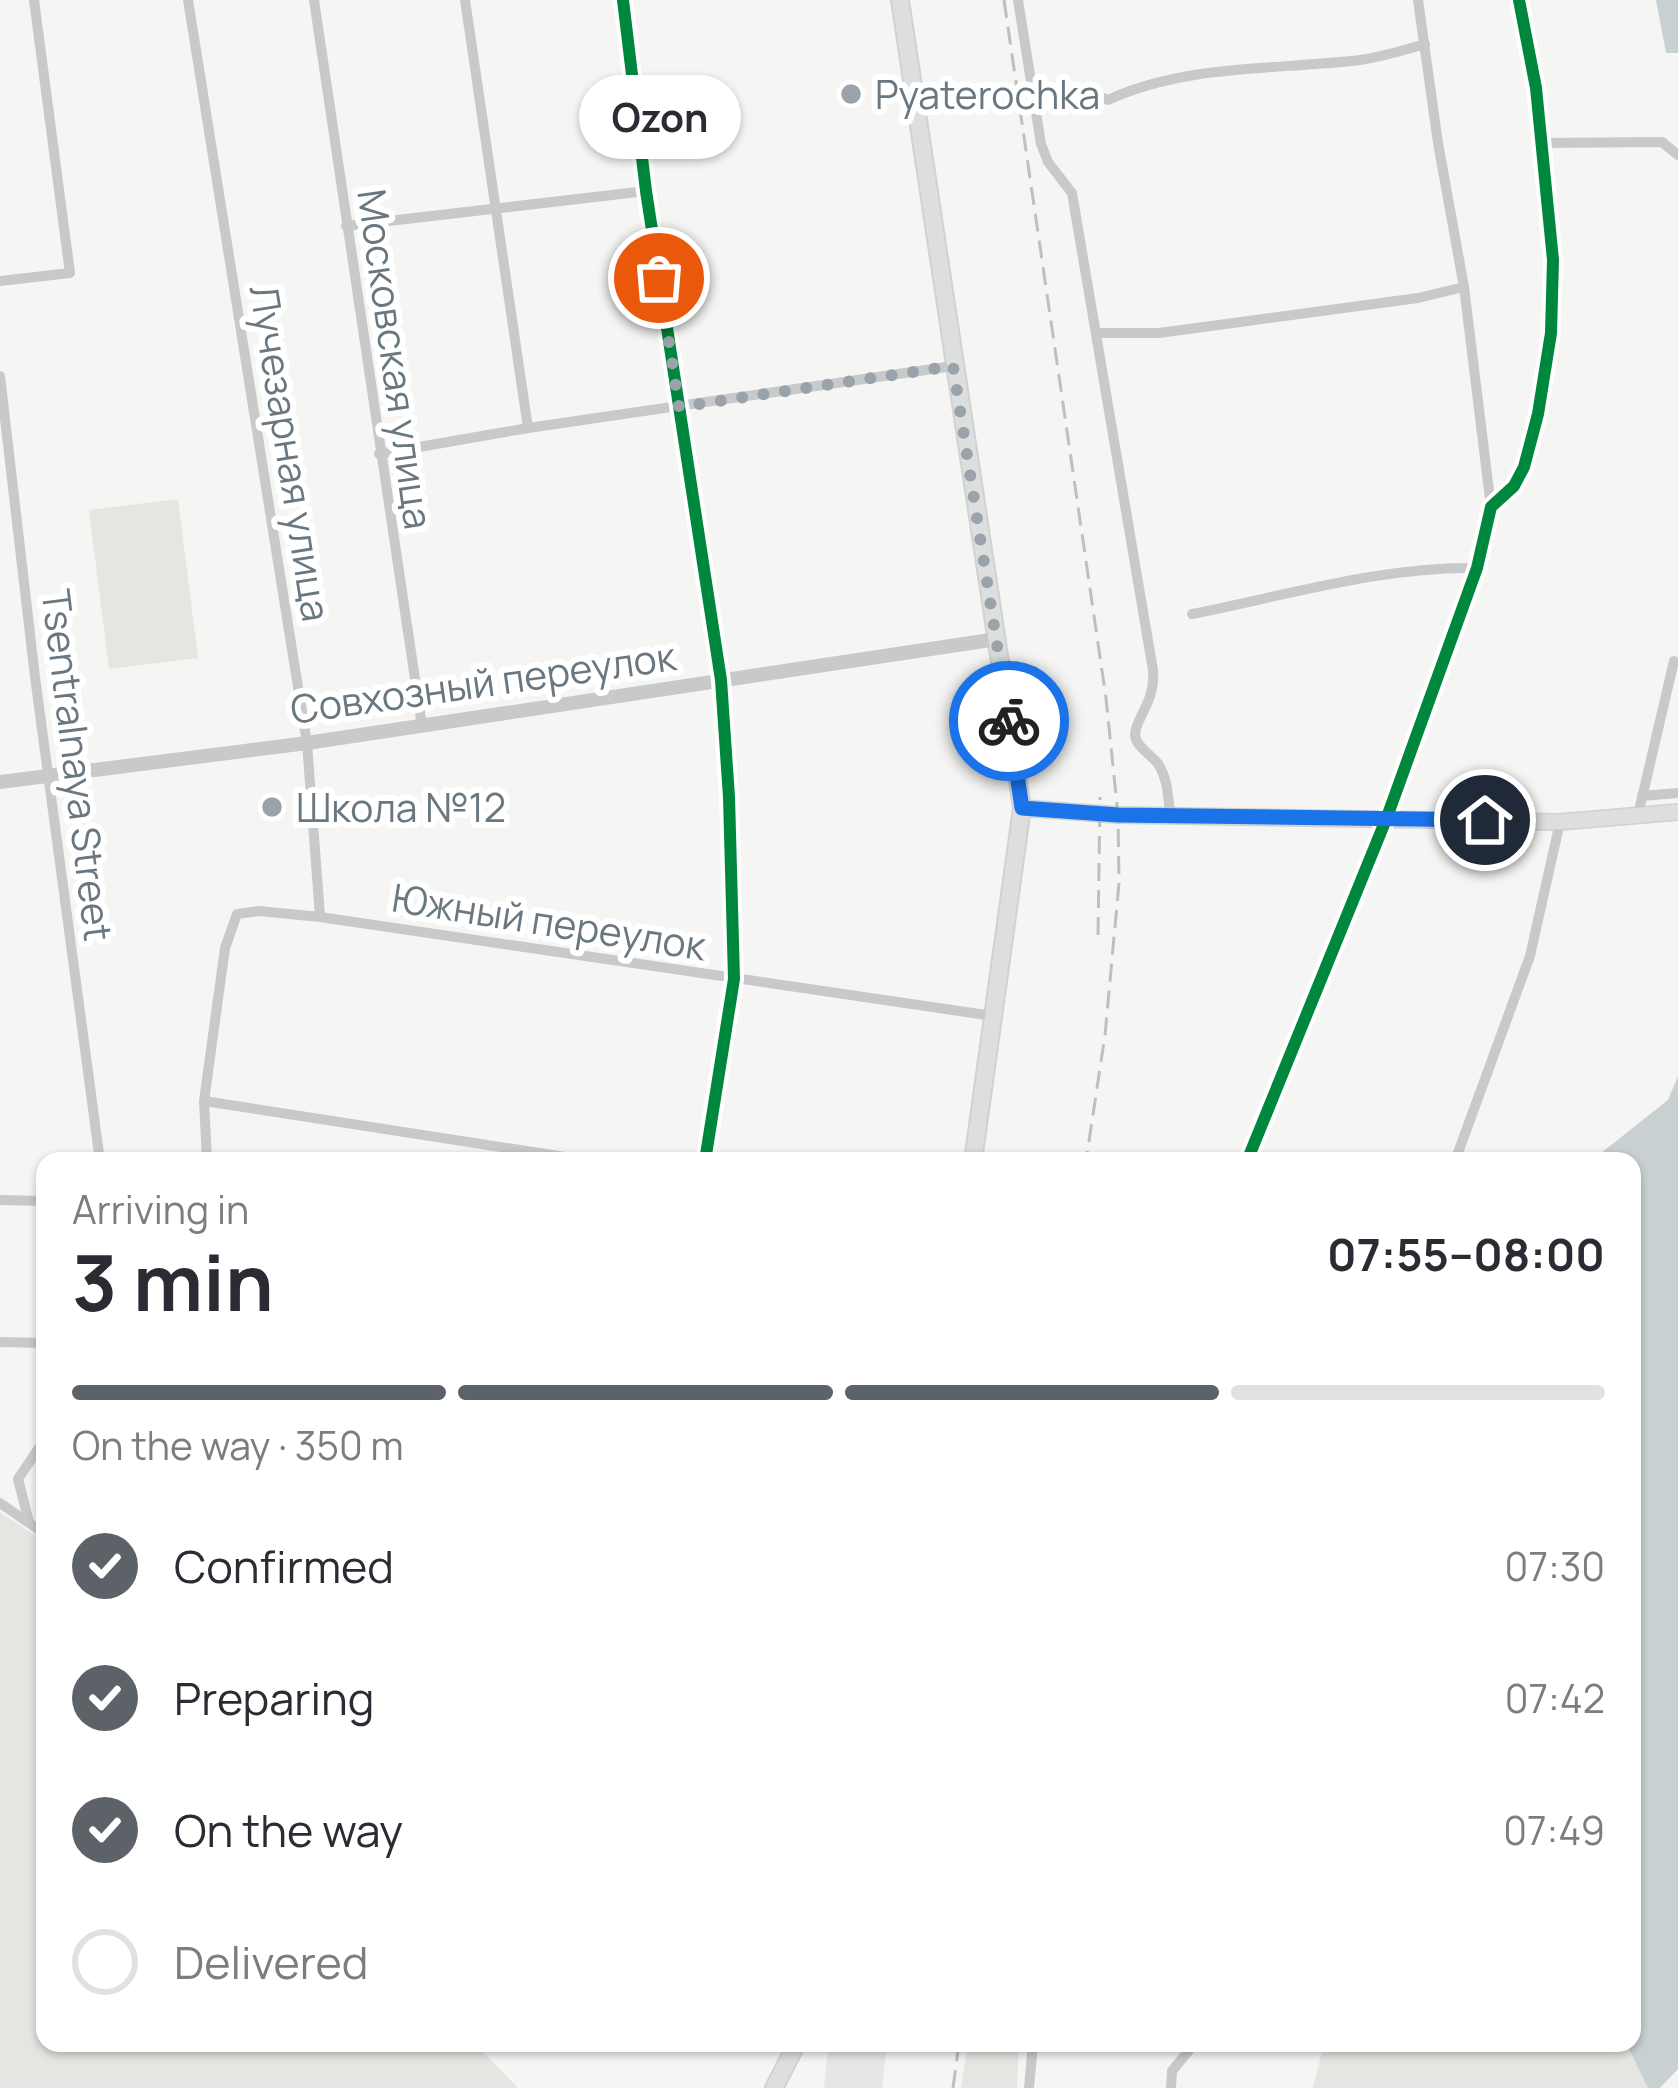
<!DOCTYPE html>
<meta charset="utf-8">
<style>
:root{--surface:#fff;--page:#f7f7f7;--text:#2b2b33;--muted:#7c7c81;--line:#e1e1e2;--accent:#5d6168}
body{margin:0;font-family:Manrope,sans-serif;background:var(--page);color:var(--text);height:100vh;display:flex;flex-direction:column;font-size:45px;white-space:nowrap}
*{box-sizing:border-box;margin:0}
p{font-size:39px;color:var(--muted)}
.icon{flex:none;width:66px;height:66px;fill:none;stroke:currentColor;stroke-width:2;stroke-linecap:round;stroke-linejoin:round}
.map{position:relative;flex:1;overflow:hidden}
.side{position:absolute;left:36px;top:1152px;width:1605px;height:900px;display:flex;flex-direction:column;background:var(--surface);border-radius:24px;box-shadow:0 3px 9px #0004}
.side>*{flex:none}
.pin{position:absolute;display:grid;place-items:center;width:102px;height:102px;color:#fff;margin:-51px;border:6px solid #fff;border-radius:50%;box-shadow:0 3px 12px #0007}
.courier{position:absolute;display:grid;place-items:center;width:120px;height:120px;margin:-60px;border:9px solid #1a73e8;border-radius:50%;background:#fff;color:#222;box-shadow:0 3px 15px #0007}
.bubble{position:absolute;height:84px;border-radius:42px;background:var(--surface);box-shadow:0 3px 9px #0004;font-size:39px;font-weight:700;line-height:84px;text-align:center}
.overview em{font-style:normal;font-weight:700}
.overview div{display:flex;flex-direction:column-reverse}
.overview{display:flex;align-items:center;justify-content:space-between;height:204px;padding:0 36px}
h1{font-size:78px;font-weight:700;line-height:90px}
.bar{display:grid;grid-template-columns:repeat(4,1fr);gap:18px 12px;align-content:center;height:144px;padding:0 36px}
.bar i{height:15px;border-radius:9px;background:var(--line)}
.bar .selected{background:var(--accent)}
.bar p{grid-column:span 4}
ol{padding:0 36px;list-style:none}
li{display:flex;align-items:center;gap:36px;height:132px}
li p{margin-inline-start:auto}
li .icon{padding:12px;border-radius:50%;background:var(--accent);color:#fff;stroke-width:4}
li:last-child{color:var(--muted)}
li i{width:66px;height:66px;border:6px solid var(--line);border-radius:50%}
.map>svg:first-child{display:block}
.built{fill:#e5e6e6}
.green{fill:#e4e6e2}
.water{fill:#c8d0d2}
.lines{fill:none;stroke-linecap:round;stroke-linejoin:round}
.secondary-casing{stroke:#d1d1d1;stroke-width:18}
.primary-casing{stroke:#d1d2d2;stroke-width:20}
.minor{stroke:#c7c9ca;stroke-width:10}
.tertiary{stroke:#c7c9ca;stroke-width:14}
.secondary{stroke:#dddede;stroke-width:15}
.primary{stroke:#dddede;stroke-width:16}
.rail{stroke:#bebfbf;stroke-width:3;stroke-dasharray:18 9;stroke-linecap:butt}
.cycleway-casing{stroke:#fff;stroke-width:20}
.cycleway{stroke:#00873e;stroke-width:12}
.done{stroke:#9aa3a9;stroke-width:12;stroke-dasharray:0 21.6}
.route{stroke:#1a73e8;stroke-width:15}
.poi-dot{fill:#9aa3a9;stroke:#fff;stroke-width:4.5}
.labels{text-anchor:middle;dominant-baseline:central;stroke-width:12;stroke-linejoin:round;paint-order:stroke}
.poi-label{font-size:39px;fill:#697780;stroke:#fff;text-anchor:start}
.street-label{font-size:39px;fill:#697780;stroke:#fff}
</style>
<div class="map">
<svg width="1678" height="2088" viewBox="0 0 1678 2088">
<rect width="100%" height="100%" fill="#f5f5f4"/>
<path class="built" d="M 829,2043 L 887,2043 L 882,2088 L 824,2088 Z"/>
<g class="green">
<path d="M 178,499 L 198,658 L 109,669 L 89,510 Z"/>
<path d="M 0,1512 L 45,1542 L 45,2043 L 474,2043 L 518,2088 L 0,2088 Z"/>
<path d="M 968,2043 L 1019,2043 L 1017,2088 L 961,2088 Z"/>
<path d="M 1324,2043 L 1626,2043 L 1648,2088 L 1313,2088 Z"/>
</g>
<g class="water">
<path d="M 1656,0 L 1678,0 L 1678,53 L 1666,53 Z"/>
<path d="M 1678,1076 L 1678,2069 L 1660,2088 L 1648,2088 L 1626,2043 L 1632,2043 L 1632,1161 L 1591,1161 L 1668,1100 Z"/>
</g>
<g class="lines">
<g class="secondary-casing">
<path id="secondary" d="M 1022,808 L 1118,815 L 1560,822 L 1678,812"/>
</g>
<g class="primary-casing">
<g id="primary">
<path d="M 900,0 L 1022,808 L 973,1161"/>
<path d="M 774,2088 L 797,2043"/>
</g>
</g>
<g class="minor">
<path d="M 188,0 L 307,743 L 320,917"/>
<path d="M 314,0 L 422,726"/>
<path d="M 465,0 L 528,428"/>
<path d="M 623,0 L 646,191 L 721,680 L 729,797 L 734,979 L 705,1161"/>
<path d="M 1018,0 L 1041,144 L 1048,162 L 1072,193 L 1153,670 C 1156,702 1135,718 1135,735 C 1136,747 1152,755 1159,765 C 1168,781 1168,796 1170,813"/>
<path d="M 1418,0 L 1438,143 L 1464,287 L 1491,507"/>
<path d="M 1089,92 L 1108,100 C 1185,64 1277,70 1360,60 C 1382,57 1404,50 1425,44"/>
<path d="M 1540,143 L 1662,142 L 1678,155"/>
<path d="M 346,226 L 646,191"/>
<path d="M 0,281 L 70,273 L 34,0"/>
<path d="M 1096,333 L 1159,333 L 1418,298 L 1464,287"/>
<path d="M 0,376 L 35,677 L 100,1161"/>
<path d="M 379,454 L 528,428 L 953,366"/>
<path d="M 1192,614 C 1284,596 1383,566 1477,568"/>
<path d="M 1642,796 L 1678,793"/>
<path d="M 1638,815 L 1674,661"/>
<path d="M 204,1101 L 591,1161"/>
<path d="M 207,1161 L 204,1101 L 225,948 L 237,914 L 259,911 L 320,917 L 993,1016"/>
<path d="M 1247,1161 L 1387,817 L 1477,568 L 1491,507 L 1514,486 L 1524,467 L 1538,414 L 1551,333 L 1553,260 L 1536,88 L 1519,0"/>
<path d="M 1455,1161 L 1530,956 L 1560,822"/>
<path d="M 0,1200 L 45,1201"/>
<path d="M 0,1342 L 45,1343"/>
<path d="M 0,1503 L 45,1534"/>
<path d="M 29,1522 L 18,1479 L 45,1439"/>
<path d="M 1029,2088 L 1033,2043"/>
<path d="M 1171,2088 L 1172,2071 L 1195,2043"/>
</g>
<path class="tertiary" d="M 0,782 L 307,743 L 997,639"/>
<use href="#secondary" class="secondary"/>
<use href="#primary" class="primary"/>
<g class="rail">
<path d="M 1004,0 L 1106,698 L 1118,815 L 1119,883 L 1105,1035 L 1086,1161"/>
<path d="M 1098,935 L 1100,797"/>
<path d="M 953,2088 L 959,2043"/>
</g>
<g class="cycleway-casing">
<g id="cycleway">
<path d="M 623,0 L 646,191 L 721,680 L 729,797 L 734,979 L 705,1161"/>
<path d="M 1247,1161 L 1387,817 L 1477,568 L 1491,507 L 1514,486 L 1524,467 L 1538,414 L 1551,333 L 1553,260 L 1536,88 L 1519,0"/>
</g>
</g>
<use href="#cycleway" class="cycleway"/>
</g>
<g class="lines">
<path class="done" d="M 659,278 L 679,407 L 953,366 L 1009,721"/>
<path class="route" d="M 1009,721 L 1022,808 L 1118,815 L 1485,820"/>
</g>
<g class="poi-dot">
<circle cx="851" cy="94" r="12"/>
<circle cx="272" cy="807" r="12"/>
</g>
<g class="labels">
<g class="poi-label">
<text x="875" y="94">Pyaterochka</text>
<text x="296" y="807">Школа №12</text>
</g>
<g class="street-label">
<text transform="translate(396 359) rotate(82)">Московская улица</text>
<text transform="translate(291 453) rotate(81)">Лучезарная улица</text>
<text transform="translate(483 682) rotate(-8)">Совхозный переулок</text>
<text transform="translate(78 765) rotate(83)">Tsentralnaya Street</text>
<text transform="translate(549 921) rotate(9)">Южный переулок</text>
</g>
</g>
</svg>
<div class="pin" style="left:659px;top:278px;background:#ea580c"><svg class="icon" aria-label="bag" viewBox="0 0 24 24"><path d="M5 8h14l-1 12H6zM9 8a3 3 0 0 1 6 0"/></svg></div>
<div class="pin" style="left:1485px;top:820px;background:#1f2937"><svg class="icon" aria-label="home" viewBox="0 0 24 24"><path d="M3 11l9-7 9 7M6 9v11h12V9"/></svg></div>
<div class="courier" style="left:1009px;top:721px"><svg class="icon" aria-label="bike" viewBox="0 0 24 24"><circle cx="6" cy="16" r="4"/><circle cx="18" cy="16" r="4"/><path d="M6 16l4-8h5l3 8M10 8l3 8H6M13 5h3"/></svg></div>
<div class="bubble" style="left:579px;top:75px;width:162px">Ozon</div>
<section class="side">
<div class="overview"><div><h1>3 min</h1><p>Arriving in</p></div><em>07:55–08:00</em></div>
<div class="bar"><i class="selected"></i><i class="selected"></i><i class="selected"></i><i></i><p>On the way · 350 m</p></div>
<ol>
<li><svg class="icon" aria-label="check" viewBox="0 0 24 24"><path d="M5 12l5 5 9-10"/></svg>Confirmed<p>07:30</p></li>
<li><svg class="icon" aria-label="check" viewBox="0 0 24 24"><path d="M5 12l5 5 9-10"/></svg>Preparing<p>07:42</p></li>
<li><svg class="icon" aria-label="check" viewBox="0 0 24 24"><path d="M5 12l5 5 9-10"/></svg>On the way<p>07:49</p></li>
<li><i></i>Delivered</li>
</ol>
</section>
</div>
